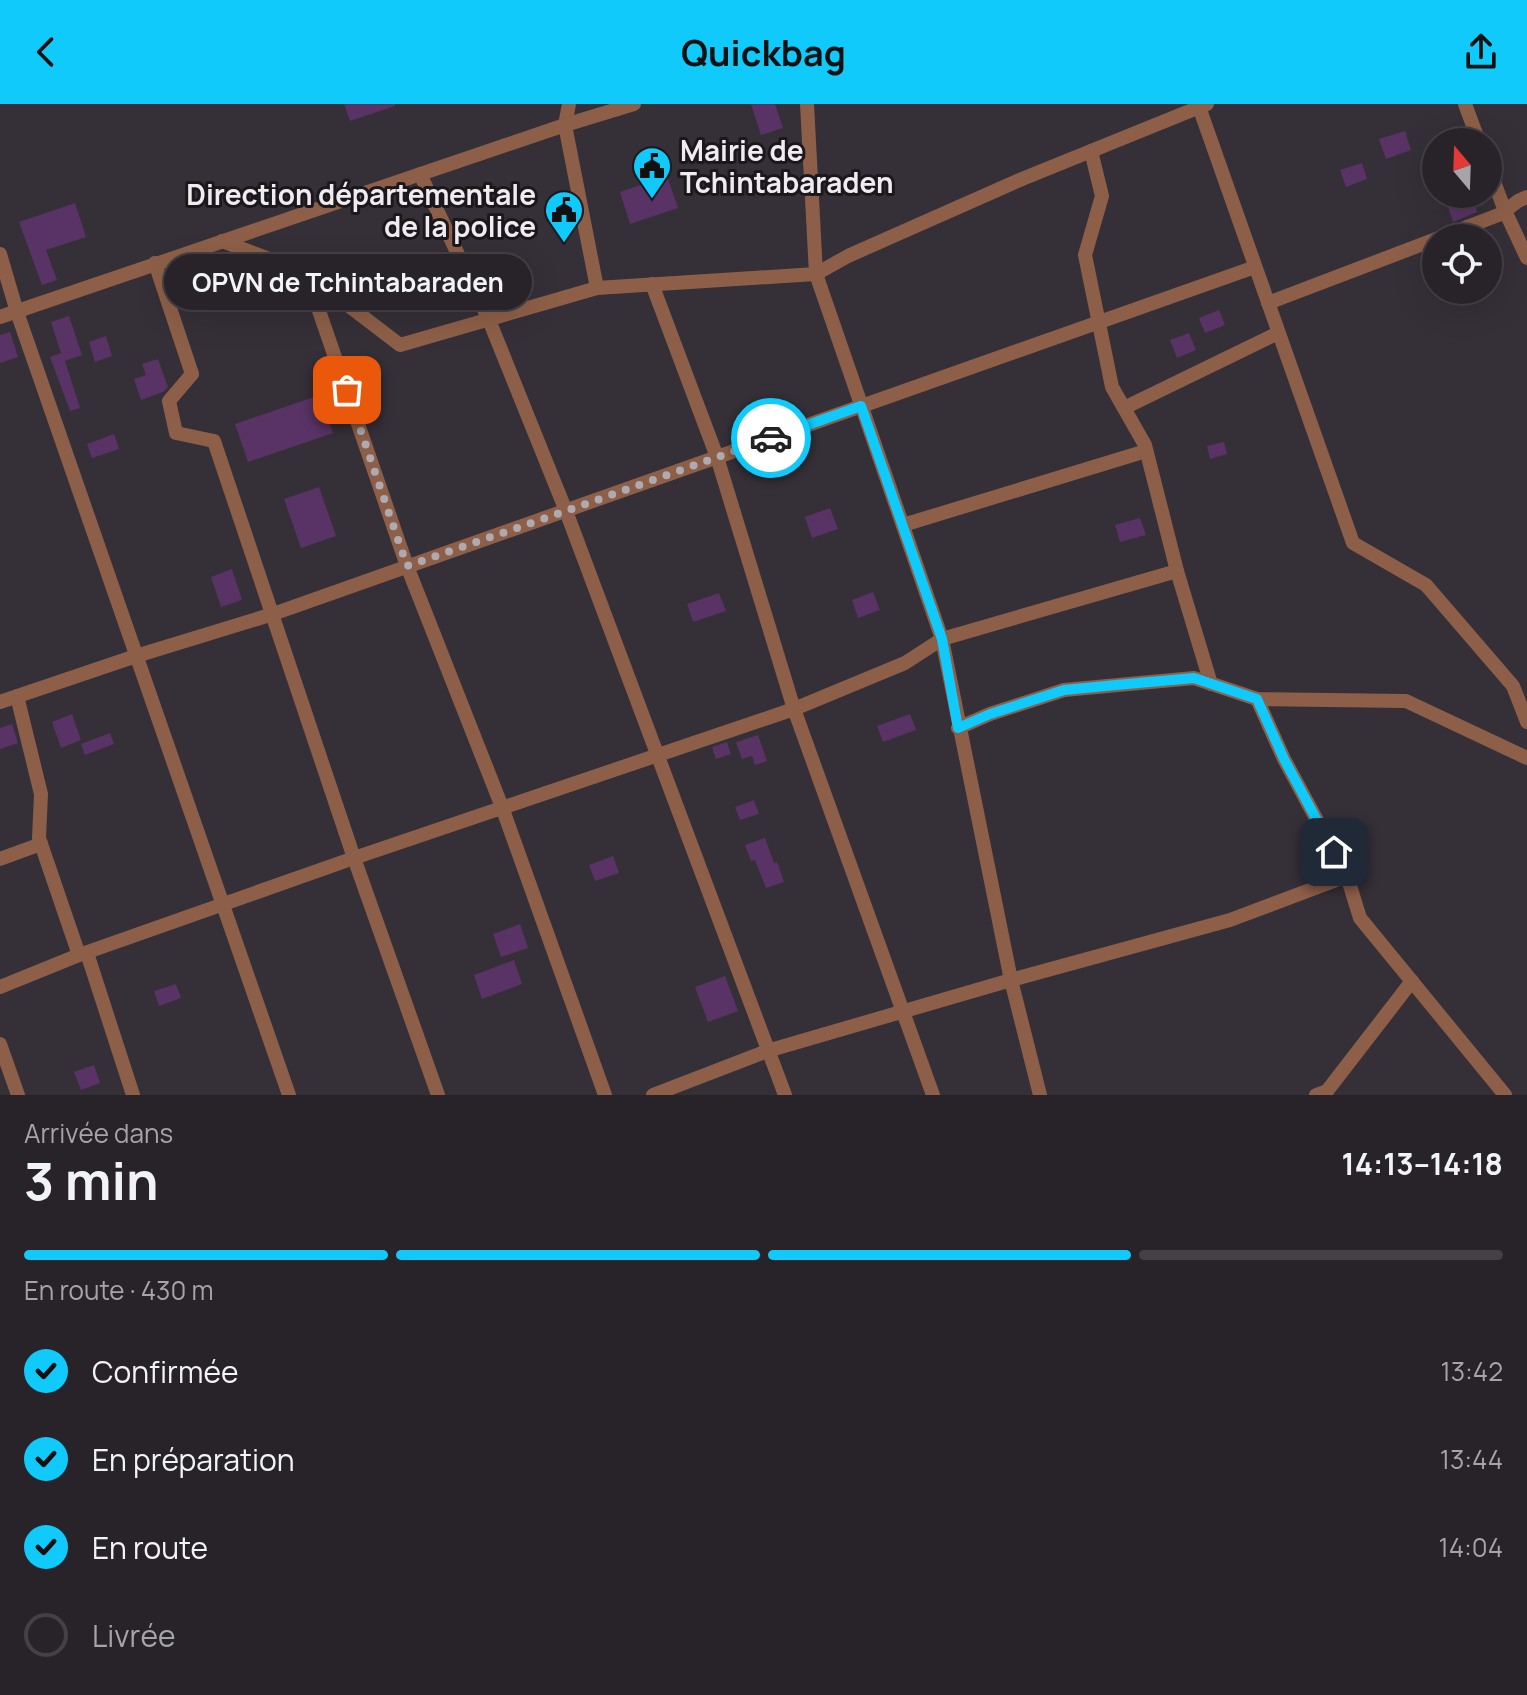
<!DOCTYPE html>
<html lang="fr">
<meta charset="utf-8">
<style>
:root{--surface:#282329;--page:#302b31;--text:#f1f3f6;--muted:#a5a4a8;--line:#444046;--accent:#0fcafa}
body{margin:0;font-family:Manrope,sans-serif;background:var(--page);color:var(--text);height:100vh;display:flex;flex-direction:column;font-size:30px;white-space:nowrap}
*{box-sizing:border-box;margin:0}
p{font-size:26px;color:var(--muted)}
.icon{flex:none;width:44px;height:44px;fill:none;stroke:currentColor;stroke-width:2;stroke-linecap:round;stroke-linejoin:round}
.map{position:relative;height:991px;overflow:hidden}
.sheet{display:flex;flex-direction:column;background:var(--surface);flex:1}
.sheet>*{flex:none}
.needle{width:52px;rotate:341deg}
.controls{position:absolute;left:1422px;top:24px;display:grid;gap:16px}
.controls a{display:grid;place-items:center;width:80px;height:80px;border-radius:50%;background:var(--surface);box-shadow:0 8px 32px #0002,0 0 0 2px var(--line);font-size:40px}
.pin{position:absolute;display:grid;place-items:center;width:68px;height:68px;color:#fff;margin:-34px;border-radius:16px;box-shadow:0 4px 12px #0006}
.courier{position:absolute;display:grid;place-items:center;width:80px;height:80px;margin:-40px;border:6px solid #0fcafa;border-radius:50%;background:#fff;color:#222;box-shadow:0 2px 10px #0007}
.bubble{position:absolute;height:56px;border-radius:28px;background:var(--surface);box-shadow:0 8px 32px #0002,0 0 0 2px var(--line);font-size:26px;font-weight:700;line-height:56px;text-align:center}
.headline em{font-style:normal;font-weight:700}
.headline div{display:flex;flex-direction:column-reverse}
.headline{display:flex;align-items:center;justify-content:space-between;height:136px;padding:0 24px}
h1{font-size:52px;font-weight:700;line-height:60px}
.bar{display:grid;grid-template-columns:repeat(4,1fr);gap:12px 8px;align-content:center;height:96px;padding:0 24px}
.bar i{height:10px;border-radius:6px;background:var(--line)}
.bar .selected{background:var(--accent)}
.bar p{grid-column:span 4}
ol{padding:0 24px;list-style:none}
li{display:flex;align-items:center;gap:24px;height:88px}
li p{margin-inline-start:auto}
li .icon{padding:8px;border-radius:50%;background:var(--accent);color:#111;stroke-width:4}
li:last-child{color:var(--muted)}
li i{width:44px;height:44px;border:4px solid var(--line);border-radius:50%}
header{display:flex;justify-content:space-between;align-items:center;height:104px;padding:0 24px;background:var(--accent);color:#111;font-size:36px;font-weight:700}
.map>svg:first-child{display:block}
.building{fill:#593365}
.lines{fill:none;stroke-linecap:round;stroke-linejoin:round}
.minor{stroke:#8d5f48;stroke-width:14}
.done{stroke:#afa9b0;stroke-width:8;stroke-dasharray:0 14.4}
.route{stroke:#0fcafa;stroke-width:10}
.labels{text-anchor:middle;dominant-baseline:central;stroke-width:6;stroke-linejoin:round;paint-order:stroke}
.poi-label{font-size:28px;font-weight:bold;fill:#f0ebf1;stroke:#1b181c;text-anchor:start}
</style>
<header><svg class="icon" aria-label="back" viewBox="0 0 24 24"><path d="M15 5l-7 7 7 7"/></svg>Quickbag<svg class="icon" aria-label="share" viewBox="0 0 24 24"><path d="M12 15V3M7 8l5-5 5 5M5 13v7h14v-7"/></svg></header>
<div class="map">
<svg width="1527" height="991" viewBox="0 0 1527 991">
<rect width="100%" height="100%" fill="#352f37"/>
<g class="building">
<path d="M 344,0 L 395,0 L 395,2 L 350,17 Z"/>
<path d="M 751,0 L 775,0 L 783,24 L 761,31 Z"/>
<path d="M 1405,27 L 1411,46 L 1386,55 L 1379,35 Z"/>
<path d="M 1362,59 L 1367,75 L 1346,83 L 1340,66 Z"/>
<path d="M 667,72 L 678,104 L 630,120 L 620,88 Z"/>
<path d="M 1472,92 L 1477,108 L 1453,118 L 1447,100 Z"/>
<path d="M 75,99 L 86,133 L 46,146 L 57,176 L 42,181 L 19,118 Z"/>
<path d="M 1219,206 L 1225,221 L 1205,229 L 1199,214 Z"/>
<path d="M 69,212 L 82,251 L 65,257 L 80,304 L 70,307 L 50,253 L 61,249 L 51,218 Z"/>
<path d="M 10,228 L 18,253 L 0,259 L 0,231 Z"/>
<path d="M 1189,229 L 1196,246 L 1177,254 L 1170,236 Z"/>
<path d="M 106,232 L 112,252 L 95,258 L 89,238 Z"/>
<path d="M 158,255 L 168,283 L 163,288 L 141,296 L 134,275 L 146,271 L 142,260 Z"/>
<path d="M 320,291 L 333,329 L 248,358 L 235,320 Z"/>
<path d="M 114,330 L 119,345 L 92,354 L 87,340 Z"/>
<path d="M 1224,338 L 1227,350 L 1210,355 L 1207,342 Z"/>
<path d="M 319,383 L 336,432 L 301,444 L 284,395 Z"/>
<path d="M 830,404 L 838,425 L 812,434 L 805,413 Z"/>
<path d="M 1140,414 L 1146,431 L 1120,438 L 1115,421 Z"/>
<path d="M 232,465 L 242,496 L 221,503 L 211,473 Z"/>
<path d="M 873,488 L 880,506 L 858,514 L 852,496 Z"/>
<path d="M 719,489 L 726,507 L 693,518 L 687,500 Z"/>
<path d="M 72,610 L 81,636 L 61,644 L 52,618 Z"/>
<path d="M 910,610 L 916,626 L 883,638 L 877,622 Z"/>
<path d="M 12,620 L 18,639 L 0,645 L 0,624 Z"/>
<path d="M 110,629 L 114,640 L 85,651 L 81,640 Z"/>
<path d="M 758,631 L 767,657 L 755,661 L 752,652 L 742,655 L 736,638 Z"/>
<path d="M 727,638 L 731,650 L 716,655 L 712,643 Z"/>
<path d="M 754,696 L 759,710 L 740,716 L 735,703 Z"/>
<path d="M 765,734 L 774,759 L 777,758 L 784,778 L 766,784 L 755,756 L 751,757 L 745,741 Z"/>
<path d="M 613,752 L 619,769 L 595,777 L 589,761 Z"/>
<path d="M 520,820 L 528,844 L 501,853 L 493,830 Z"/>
<path d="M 514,856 L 522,880 L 482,895 L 474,871 Z"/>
<path d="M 725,872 L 738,907 L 708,918 L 695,883 Z"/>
<path d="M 176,880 L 181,894 L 159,902 L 154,887 Z"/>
<path d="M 94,961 L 100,979 L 81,986 L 74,968 Z"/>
</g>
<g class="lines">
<g class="minor">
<path d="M 569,0 L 565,21 L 597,184"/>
<path d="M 807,0 L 816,170 L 942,535 L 1011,876 L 1040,991"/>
<path d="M 1198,0 L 1353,439 L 1426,481 L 1513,582 L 1527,618"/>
<path d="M 1465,0 L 1479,38"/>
<path d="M 1091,47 L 1102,92 L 1085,151 L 1112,283 L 1145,341 L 1177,467 L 1211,580"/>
<path d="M 1488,62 L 1505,107 L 1527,154"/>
<path d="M 420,70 L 489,216 L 566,407 L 785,991"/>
<path d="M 1438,134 L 1501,110 L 1518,97 L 1527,93"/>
<path d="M 222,137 L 306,169 L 400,241 L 597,184 L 816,170 L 848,152 L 1022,75 L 1207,0"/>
<path d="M 0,150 L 17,208 L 289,991"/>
<path d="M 155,159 L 192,270 L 169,297 L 176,329 L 214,337 L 354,754 L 438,991"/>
<path d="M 306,169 L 407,462 L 502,703 L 605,991"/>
<path d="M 652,180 L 717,353 L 794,605 L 933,991"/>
<path d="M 1268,199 L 1436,135"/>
<path d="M 0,213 L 565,21 L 634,0"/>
<path d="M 1124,304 L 1278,229"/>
<path d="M 903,421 L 1146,347"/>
<path d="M 17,592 L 41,690 L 39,734 L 79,851"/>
<path d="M 1257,595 L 1284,655 L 1347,772 L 1360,814 L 1505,991"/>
<path d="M 0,598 L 136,552 L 273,510 L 1255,163"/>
<path d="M 958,624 L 990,610 L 1064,586 L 1194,574 L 1257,595 L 1406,597 L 1527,654"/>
<path d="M 0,755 L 41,740"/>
<path d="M 87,849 L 133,991"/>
<path d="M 0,883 L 79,851 L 354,754 L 794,605 L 905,559 L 942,535 L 1177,467"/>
<path d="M 0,940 L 18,991"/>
<path d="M 653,991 L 767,947 L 1011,876 L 1230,816 L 1347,772"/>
<path d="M 1316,991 L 1327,987 L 1412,877"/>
</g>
</g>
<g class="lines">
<path class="done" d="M 347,286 L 407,462 L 566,407 L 771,334"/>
<path class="route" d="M 771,334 L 861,302 L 942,535 L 958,624 L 990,610 L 1064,586 L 1116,581 L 1194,574 L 1257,595 L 1284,655 L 1334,748"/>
</g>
<defs>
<g id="civic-pin" transform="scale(2)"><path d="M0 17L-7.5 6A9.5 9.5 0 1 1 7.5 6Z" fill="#0fcafa" stroke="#1b181c"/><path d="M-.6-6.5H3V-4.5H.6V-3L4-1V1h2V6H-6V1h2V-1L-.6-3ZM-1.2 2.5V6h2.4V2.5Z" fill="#111"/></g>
</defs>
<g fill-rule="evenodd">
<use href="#civic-pin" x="652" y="62"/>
<use href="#civic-pin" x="564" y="106"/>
</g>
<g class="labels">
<g class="poi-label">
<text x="680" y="46">Mairie de<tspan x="680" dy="32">Tchintabaraden</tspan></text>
<text x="536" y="90" text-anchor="end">Direction départementale<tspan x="536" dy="32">de la police</tspan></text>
</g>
</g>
</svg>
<div class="controls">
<a><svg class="needle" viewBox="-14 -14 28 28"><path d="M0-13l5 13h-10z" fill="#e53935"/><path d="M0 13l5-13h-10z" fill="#a5a4a8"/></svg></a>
<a><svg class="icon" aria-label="locate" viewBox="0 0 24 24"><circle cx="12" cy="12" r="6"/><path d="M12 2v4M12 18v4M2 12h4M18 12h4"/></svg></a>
</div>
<div class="pin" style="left:347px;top:286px;background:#ea580c"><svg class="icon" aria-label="bag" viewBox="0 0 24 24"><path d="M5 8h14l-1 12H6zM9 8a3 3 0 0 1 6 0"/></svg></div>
<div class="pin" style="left:1334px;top:748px;background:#1f2937"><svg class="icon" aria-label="home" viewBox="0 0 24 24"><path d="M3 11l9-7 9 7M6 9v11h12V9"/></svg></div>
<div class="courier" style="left:771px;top:334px"><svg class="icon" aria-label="car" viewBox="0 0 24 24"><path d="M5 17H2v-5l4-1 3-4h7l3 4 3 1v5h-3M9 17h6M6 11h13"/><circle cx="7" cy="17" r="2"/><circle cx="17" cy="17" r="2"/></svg></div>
<div class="bubble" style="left:164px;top:150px;width:368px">OPVN de Tchintabaraden</div>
</div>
<section class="sheet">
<div class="headline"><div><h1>3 min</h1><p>Arrivée dans</p></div><em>14:13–14:18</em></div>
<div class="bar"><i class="selected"></i><i class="selected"></i><i class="selected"></i><i></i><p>En route · 430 m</p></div>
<ol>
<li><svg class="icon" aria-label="check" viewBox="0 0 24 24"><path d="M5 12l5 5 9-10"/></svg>Confirmée<p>13:42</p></li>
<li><svg class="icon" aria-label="check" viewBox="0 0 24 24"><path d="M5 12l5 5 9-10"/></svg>En préparation<p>13:44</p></li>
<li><svg class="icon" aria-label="check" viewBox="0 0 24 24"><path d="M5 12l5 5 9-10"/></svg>En route<p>14:04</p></li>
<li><i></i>Livrée</li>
</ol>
</section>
